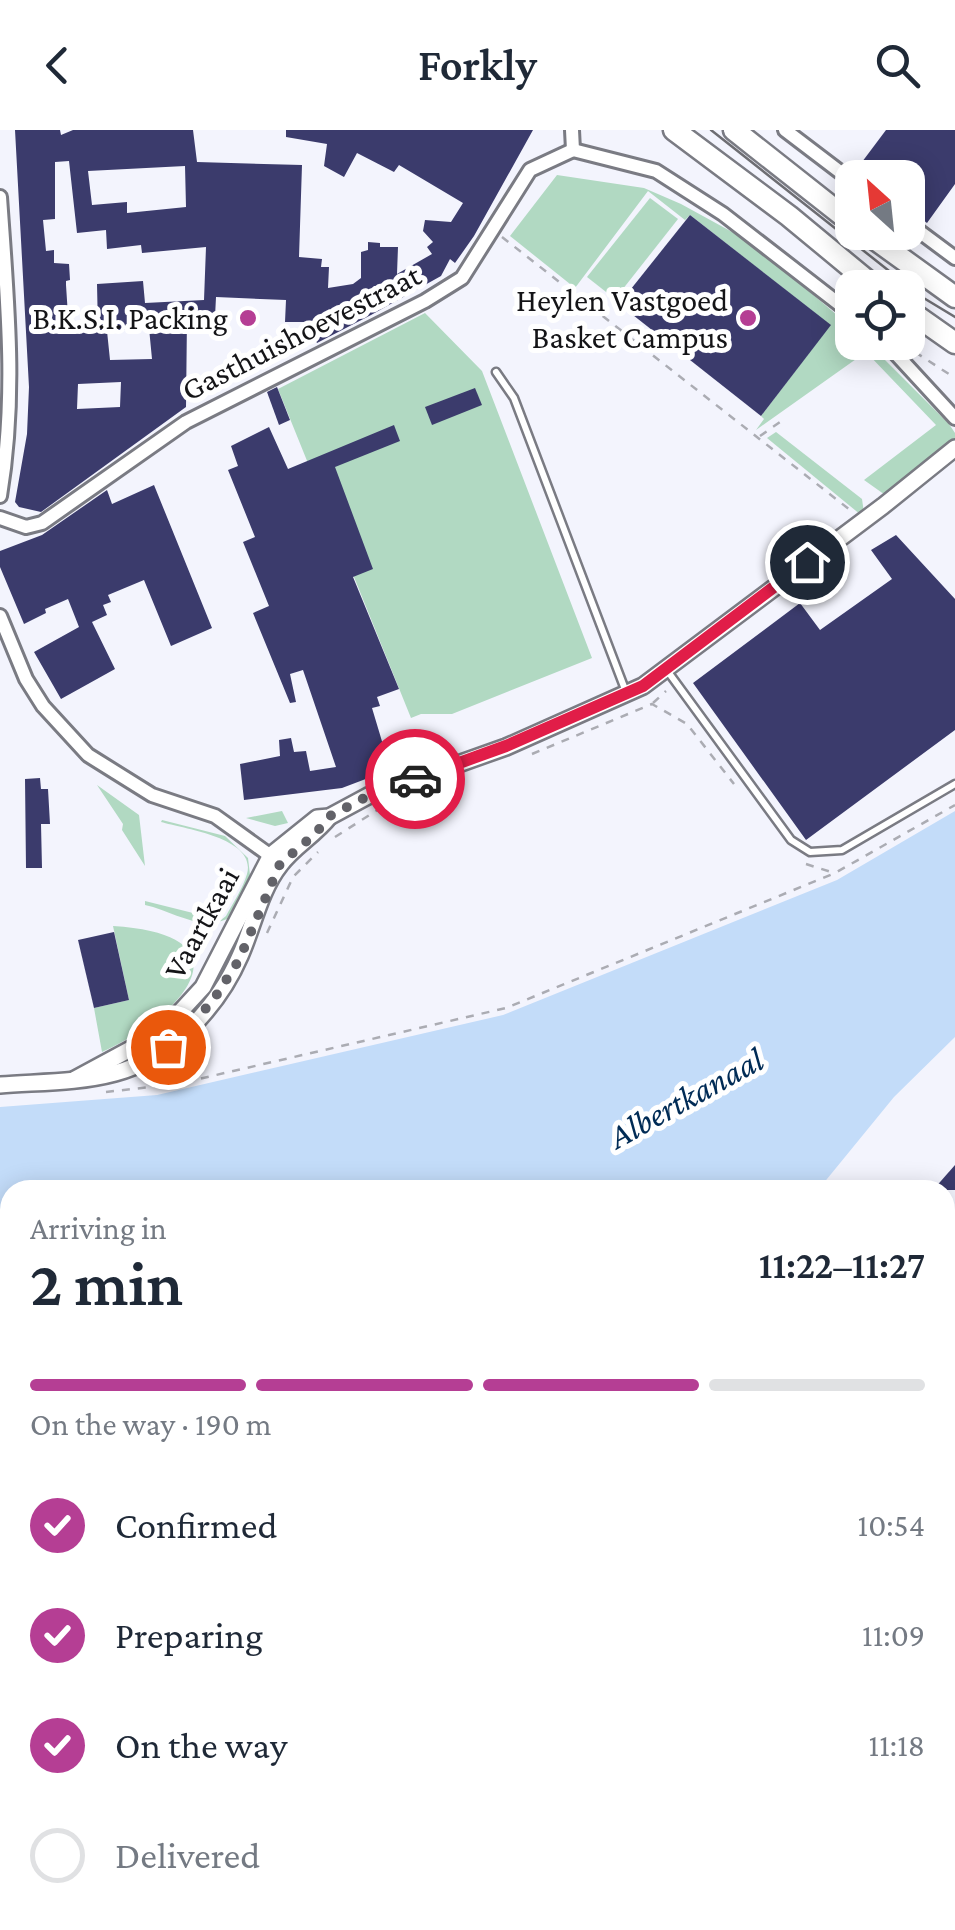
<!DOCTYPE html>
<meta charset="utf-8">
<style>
:root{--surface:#fff;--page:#f2f2f3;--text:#1f2937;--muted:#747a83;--line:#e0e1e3;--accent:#b53e94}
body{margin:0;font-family:"Crimson Pro",serif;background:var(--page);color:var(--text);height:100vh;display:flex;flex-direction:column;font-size:38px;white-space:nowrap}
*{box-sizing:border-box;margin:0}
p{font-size:32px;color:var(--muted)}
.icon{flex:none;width:55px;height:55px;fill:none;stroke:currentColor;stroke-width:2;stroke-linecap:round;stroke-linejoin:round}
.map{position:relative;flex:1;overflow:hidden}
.sheet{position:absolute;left:0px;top:1050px;width:955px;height:750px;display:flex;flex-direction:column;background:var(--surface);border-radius:30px 30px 0 0;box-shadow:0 5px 25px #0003}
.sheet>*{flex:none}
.needle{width:65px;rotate:333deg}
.buttons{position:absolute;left:835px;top:30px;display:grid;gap:20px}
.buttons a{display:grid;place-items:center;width:90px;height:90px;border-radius:20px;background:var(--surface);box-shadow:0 5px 25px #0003;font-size:50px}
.pin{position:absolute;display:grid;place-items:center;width:85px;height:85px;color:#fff;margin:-42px;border:5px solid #fff;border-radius:50%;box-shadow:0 2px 10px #0007}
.courier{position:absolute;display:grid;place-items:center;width:100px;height:100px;margin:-50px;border:8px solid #e11d48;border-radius:50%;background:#fff;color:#222;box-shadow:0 2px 12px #0007}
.headline em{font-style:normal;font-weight:600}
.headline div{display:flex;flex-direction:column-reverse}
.headline{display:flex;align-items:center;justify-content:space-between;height:170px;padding:0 30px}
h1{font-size:65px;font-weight:600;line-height:75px}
.bar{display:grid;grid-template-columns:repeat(4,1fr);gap:15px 10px;align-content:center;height:120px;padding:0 30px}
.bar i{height:12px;border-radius:8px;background:var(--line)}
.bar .active{background:var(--accent)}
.bar p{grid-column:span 4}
ol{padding:0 30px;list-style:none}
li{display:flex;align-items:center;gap:30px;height:110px}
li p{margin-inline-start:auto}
li .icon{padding:10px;border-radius:50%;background:var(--accent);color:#fff;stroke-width:4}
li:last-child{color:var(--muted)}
li i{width:55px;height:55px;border:5px solid var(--line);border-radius:50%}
header{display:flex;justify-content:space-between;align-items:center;height:130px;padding:0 30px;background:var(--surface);font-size:45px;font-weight:600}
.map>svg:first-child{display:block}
.green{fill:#b1d9c2}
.water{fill:#c3dcf9}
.building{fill:#3b3b6c;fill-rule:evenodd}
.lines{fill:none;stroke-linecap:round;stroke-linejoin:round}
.service-casing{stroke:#7a7b83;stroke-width:11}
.minor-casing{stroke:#7a7b83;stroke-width:18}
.tertiary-casing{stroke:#7a7b83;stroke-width:20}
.primary-casing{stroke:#7a7b83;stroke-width:25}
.motorway-casing{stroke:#7a7b83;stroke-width:28}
.path{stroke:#abacb3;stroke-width:2.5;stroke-dasharray:8 8;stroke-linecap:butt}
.service{stroke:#fff;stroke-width:6}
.minor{stroke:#fff;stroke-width:12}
.tertiary{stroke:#fff;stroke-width:15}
.primary{stroke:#fff;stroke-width:20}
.motorway{stroke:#fff;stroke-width:22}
.tram{stroke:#6e6e73;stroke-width:2.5}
.done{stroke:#626268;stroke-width:10;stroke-dasharray:0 18}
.route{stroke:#e11d48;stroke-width:12}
.poi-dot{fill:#b53e94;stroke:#fff;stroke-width:4}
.labels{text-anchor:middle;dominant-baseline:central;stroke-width:10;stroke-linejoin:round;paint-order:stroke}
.poi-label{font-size:32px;fill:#141417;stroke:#fff;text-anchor:end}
.street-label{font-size:32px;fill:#141417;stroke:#fff}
.water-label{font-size:35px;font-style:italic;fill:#002b55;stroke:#fff}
</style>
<header><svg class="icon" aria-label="back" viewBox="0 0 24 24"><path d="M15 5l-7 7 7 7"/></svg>Forkly<svg class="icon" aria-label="search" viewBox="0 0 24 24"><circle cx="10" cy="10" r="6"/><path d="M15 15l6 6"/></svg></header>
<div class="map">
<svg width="955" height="1800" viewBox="0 0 955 1800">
<rect width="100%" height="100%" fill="#f3f4fd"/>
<g class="green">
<path d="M 557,45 L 644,58 L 681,74 L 754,114 L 852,198 L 852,212 L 868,213 L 949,294 L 955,303 L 955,318 L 888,367 L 864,350 L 936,295 L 866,222 L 756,300 L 764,289 L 761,286 L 830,195 L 690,85 L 685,90 L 648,61 L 575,158 L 510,106 Z"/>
<path d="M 650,68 L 678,89 L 615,169 L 587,147 Z"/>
<path d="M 425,183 L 482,241 L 592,528 L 452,584 L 421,584 L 411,588 L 278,259 Z"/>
<path d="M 776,302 L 862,369 L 864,383 L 861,385 L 767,308 Z"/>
<path d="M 97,655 L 139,685 L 145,736 L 122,700 L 123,694 Z"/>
<path d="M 282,681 L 288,693 L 275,696 L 246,688 Z"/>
<path d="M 162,690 L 225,706 L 248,728 L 250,745 L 227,789 C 198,801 173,781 145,775 L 145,771 L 221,790 L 226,786 C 233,773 243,758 247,744 C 257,708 185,699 161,692 Z"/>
<path d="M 113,796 C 255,805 182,886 102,922 L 94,878 L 129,870 Z"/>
</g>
<g class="water">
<path d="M 955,681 L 955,907 L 894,967 L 818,1060 L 10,1060 L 10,1185 L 0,1184 L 0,977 L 157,965 L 503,885 L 837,750 Z"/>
<path d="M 0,1371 L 10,1372 L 10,1670 L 0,1665 Z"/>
<path d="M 945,1676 L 955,1681 L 955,1800 L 325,1800 L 300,1790 L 945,1790 Z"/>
</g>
<g class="building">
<path d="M 15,0 L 60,0 L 61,5 L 73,0 L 193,0 L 197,32 L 302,35 L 299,127 L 322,129 L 321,137 L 329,137 L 328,158 L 353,154 L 361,148 L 361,122 L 368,120 L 368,112 L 380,113 L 380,117 L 398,117 L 397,144 L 432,124 L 427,117 L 433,112 L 423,101 L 425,90 L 451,92 L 463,73 L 399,35 L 394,42 L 357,23 L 344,47 L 324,36 L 327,14 L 286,7 L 286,0 L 533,0 L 474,106 L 455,133 L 450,129 L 441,146 L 371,185 L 317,213 L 306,192 L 285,192 L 286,170 L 216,167 L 215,187 L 187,187 L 186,277 L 41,382 L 19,377 L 15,372 L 27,304 L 29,257 ZM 69,31 L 77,103 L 106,100 L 107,119 L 141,115 L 142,123 L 206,117 L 204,170 L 145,173 L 143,151 L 97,154 L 98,200 L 69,201 L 66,155 L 66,151 L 70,150 L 69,134 L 54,133 L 54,120 L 46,121 L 43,90 L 55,89 L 55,32 ZM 185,36 L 186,77 L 127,83 L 127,72 L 92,75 L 88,41 ZM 149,198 L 152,229 L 110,230 L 107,201 ZM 121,252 L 120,277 L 77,279 L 78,254 Z"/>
<path d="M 886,0 L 955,0 L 955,54 L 927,93 L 908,78 L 908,48 L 866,48 L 856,40 Z"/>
<path d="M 690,85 L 831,195 L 761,286 L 619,174 Z"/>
<path d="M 277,257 L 290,290 L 279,295 L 267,262 Z"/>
<path d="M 475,258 L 482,275 L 432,295 L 425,277 Z"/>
<path d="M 394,295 L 400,311 L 335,337 L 373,439 L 353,447 L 399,559 L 377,567 L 380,576 L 372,578 L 384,618 L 393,616 L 400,636 L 342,658 L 244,670 L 240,634 L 280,626 L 279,610 L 291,608 L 294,622 L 306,621 L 310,641 L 336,637 L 303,540 L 290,544 L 296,572 L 290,573 L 253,483 L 269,476 L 243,412 L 255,407 L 228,340 L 238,336 L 231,316 L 269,297 L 288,339 Z"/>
<path d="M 154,355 L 212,498 L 171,516 L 144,450 L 108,465 L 111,472 L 103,475 L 107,485 L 92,492 L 115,539 L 61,569 L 34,522 L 79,497 L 68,469 L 45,479 L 46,483 L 24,494 L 0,437 L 0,421 L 42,405 L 107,360 L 112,374 Z"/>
<path d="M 896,405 L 955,469 L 955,600 L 806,710 L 693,553 L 800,473 L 820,500 L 892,449 L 871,420 Z"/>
<path d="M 40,648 L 41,659 L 48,659 L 50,694 L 41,694 L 42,738 L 26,738 L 25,649 Z"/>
<path d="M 114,802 L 129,870 L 94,878 L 78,810 Z"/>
<path d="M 955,1035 L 955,1060 L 933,1060 Z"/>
</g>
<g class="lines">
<g class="service-casing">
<g id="service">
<path d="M 496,242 L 514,268 L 626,562"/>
<path d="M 666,539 L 791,710 L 810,722 L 842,720 L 955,654"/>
<path d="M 0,1677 L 10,1682"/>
<path d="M 272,1790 L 297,1800"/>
<path d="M 146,1800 L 150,1790"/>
</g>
</g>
<g class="minor-casing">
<g id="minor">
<path d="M 572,0 L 573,20"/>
<path d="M 785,0 L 852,51"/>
<path d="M 573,20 L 656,41 L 723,84 L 852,184"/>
<path d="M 0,67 C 7,169 17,265 0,366"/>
<path d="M 908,93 L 955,128"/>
<path d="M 885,212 L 955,288"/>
<path d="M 0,388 L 26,397 L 42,393 L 186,292 L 425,171 L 462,148 L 530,40 L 573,20"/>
<path d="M 0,486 L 26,549 L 43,576 L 88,625 L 152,665 L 215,686 L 275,729"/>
<path d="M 945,1288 L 955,1292"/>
</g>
</g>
<g class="tertiary-casing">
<g id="tertiary">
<path d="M 75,949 L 138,915 L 180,882 L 203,857 L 271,725 L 317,688 L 329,687 L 368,666 L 506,617 L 643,556 L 883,376 L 955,318"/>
<path d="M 0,955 C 37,952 78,953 115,943 C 170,929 218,877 240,826 C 253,797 260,760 280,735 C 293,717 315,705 329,687"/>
</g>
</g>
<g class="primary-casing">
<g id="primary">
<path d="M 674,0 L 789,86 L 876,158"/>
<path d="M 734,0 L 852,93"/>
<path d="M 865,102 L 955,167"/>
<path d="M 908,180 L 955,213"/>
<path d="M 0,1797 L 8,1800"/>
</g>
</g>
<g class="motorway-casing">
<g id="motorway">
<path d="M 0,1252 L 10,1253"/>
<path d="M 0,1343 L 10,1344"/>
<path d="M 945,1519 L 955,1529"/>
<path d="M 945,1601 L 955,1604"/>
</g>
</g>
<g class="path">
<path d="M 502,107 L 850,380"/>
<path d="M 915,222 L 955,248"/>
<path d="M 760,306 L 780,292"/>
<path d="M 653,573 L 666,561"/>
<path d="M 532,624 L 652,574 L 687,594 L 734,654"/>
<path d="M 335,707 L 379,679"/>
<path d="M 806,734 L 831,742"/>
<path d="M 267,803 L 293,747 L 318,722"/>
<path d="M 177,952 L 180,941 L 195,915"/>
<path d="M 106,962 L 177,954 L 506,878 L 835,743 L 955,675"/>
<path d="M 32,1790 L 56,1800"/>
</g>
<use href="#service" class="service"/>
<use href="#minor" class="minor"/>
<use href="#tertiary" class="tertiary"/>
<use href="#primary" class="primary"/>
<use href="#motorway" class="motorway"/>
<path class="tram" d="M 711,0 L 922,167 L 955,187"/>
</g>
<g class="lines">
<path class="done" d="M 168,917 L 182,906 L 214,869 L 239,830 L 280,734 L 315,704 L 330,686 L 368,666 L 415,649"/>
<path class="route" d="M 415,649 L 506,616 L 643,556 L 807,432"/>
</g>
<g class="poi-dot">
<circle cx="248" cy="188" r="10"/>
<circle cx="748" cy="188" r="10"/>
</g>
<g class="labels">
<g class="poi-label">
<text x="728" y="170">Heylen Vastgoed<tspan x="728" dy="37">Basket Campus</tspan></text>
<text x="228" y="188">B.K.S.I. Packing</text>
</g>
<g class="street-label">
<text transform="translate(301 202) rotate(-27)">Gasthuishoevestraat</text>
<text transform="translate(201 793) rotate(-61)">Vaartkaai</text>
</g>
<g class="water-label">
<text transform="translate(686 968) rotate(-29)">Albertkanaal</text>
</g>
</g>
</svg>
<div class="buttons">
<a><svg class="needle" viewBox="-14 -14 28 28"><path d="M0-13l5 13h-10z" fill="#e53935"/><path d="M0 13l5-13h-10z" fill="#747a83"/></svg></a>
<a><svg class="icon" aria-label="locate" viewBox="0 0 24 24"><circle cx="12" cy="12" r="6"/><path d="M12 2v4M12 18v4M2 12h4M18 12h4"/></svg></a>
</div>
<div class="pin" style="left:168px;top:917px;background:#ea580c"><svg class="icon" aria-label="bag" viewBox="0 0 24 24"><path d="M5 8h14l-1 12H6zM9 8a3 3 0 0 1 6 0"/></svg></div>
<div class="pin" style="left:807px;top:432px;background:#1f2937"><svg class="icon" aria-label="home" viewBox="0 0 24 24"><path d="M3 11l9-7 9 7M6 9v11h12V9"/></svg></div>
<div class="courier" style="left:415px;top:649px"><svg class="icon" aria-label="car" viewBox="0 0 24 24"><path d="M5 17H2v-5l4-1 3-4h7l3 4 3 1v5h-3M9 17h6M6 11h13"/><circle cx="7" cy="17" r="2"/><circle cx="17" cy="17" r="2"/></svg></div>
<section class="sheet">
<div class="headline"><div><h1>2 min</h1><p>Arriving in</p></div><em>11:22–11:27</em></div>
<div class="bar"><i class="active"></i><i class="active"></i><i class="active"></i><i></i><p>On the way · 190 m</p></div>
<ol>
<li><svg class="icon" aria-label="check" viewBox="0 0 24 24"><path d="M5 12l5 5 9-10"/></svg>Confirmed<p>10:54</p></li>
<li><svg class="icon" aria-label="check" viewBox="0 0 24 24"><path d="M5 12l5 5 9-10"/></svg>Preparing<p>11:09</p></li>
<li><svg class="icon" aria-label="check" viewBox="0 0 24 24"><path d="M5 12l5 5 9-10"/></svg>On the way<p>11:18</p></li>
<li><i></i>Delivered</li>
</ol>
</section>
</div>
